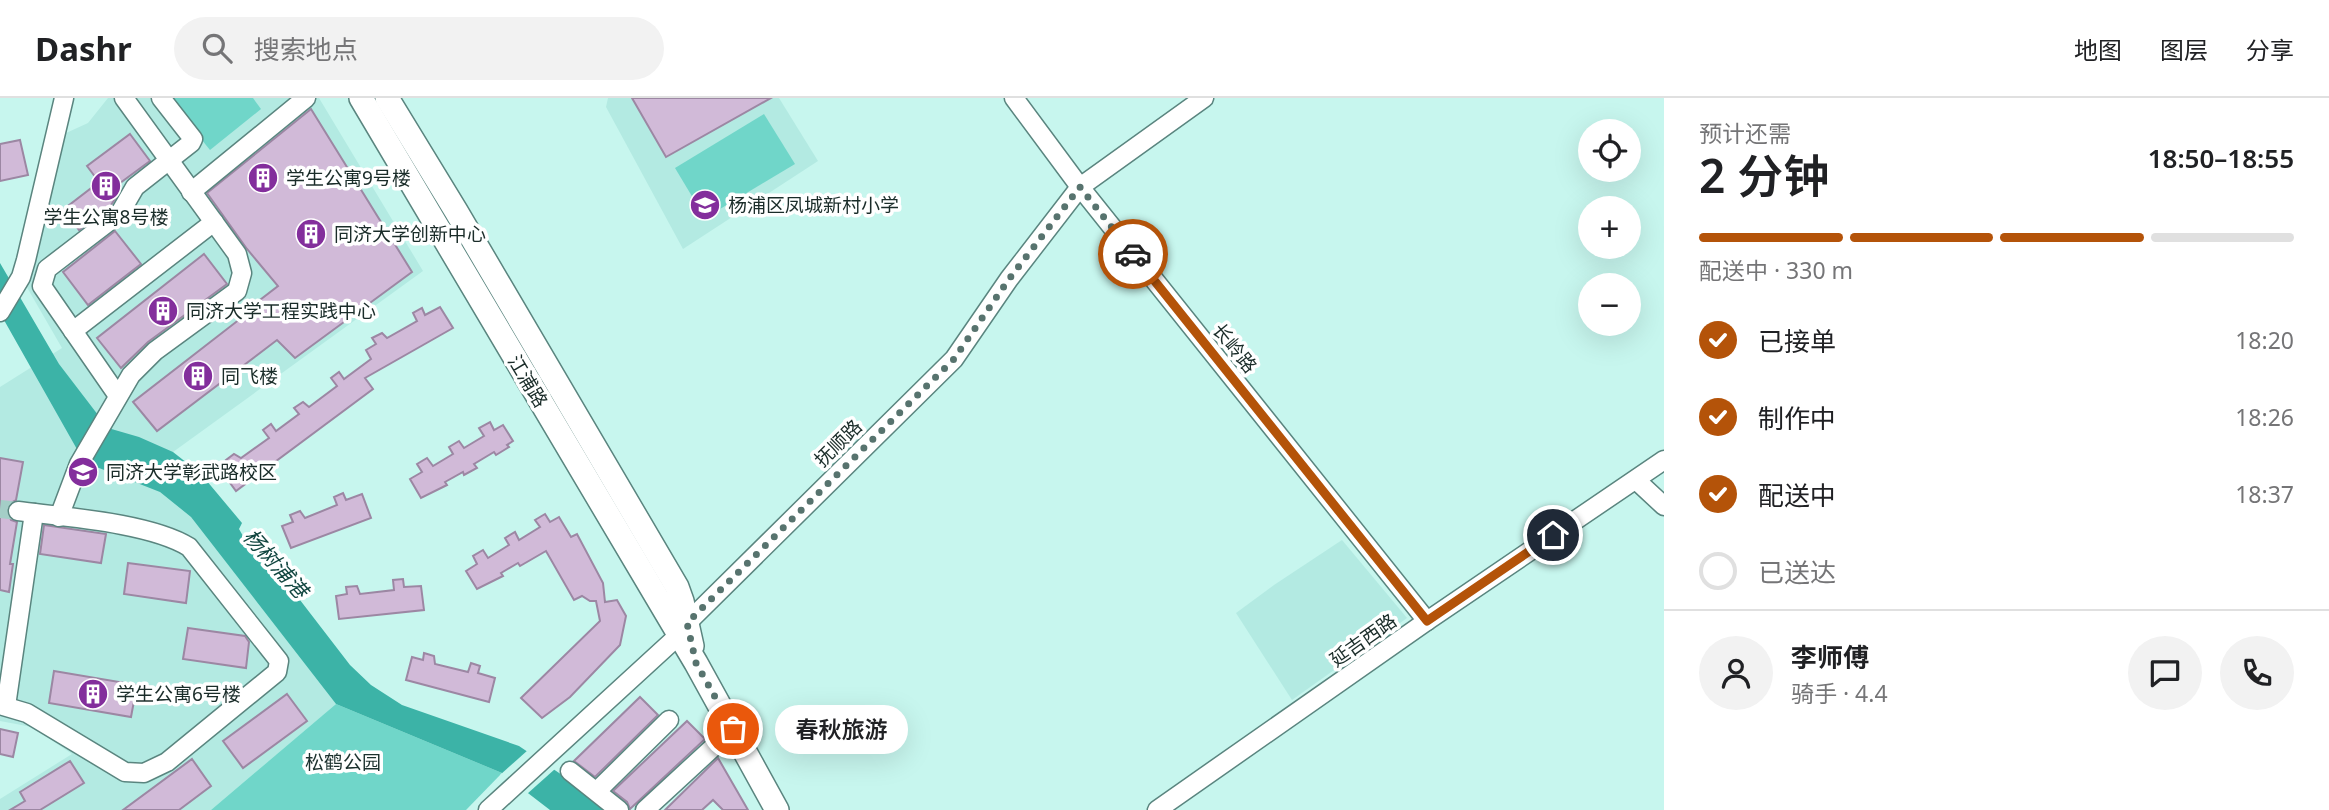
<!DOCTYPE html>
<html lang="zh">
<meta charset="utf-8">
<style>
:root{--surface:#fff;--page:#f2f2f2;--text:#202124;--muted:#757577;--line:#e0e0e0;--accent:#b45309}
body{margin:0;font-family:"Noto Sans","Noto Sans SC",sans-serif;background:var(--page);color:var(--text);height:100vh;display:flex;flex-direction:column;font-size:26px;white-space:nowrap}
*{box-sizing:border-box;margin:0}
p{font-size:23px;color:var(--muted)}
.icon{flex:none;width:38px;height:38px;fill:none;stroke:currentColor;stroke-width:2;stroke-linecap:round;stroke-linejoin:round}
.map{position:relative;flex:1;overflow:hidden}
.side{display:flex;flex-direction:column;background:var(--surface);width:665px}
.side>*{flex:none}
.controls{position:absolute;left:1578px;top:21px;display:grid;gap:14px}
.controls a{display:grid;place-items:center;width:63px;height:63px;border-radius:50%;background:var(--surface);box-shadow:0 7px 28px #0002;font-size:35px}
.pin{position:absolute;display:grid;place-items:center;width:60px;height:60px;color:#fff;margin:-30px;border:4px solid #fff;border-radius:50%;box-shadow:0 2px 7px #0007}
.courier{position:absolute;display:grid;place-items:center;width:70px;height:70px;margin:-35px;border:5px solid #b45309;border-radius:50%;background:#fff;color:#222;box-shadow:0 2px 9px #0007}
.bubble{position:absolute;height:49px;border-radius:24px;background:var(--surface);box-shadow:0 7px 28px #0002;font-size:23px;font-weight:600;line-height:49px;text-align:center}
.overview em{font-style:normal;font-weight:600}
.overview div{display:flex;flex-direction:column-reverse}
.overview{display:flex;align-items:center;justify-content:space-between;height:119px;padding:0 35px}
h1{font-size:46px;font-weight:600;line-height:52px}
.bar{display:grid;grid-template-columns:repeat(4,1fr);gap:10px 7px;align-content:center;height:84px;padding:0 35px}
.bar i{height:9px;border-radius:5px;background:var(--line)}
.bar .current{background:var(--accent)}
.bar p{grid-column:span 4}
.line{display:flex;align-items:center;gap:18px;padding:0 35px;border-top:2px solid var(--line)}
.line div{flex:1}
.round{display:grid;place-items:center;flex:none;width:74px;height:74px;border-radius:37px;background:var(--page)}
ol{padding:0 35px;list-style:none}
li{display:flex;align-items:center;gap:21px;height:77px}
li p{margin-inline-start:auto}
li .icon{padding:7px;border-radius:50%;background:var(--accent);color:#fff;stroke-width:4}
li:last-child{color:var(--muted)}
li i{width:38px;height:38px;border:4px solid var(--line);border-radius:50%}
header{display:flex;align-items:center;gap:42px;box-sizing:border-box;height:98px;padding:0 35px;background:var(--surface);border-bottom:2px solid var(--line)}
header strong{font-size:33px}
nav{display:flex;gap:38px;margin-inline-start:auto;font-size:24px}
.search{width:490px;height:63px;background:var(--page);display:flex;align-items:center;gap:18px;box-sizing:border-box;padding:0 24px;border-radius:38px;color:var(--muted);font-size:26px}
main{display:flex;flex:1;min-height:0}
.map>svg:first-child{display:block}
.built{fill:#b3eae2}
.green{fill:#70d6c9}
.water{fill:#3cb3a7}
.pier{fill:#c7f6ee}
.building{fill:#d1bad8;stroke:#9c87a3;stroke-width:2}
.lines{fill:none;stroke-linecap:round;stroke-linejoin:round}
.minor-tunnel{stroke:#a4cec7;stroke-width:18;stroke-dasharray:18 9;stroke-linecap:butt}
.minor-casing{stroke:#5a857f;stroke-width:21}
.major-casing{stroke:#5a857f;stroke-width:26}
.minor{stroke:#fff;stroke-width:18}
.major{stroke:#fff;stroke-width:23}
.done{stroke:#57736e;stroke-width:7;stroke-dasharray:0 12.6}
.route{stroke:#b45309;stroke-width:9}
.labels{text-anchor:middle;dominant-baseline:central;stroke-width:7;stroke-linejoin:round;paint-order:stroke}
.poi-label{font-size:19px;fill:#1a2c29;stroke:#fff;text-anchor:start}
.street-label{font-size:19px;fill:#1a2c29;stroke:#fff}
.park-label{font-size:19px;fill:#1c312e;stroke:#fff}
.water-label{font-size:21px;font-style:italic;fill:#124640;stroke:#fff}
</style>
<header>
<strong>Dashr</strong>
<div class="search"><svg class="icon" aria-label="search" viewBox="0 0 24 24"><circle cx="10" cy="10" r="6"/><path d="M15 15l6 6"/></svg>搜索地点</div>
<nav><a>地图</a><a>图层</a><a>分享</a></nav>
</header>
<main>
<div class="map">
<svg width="1664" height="712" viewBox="0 0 1664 712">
<rect width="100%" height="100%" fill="#c7f6ee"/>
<g class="built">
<path d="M 108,0 L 319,0 L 423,173 L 173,354 L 160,394 L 191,419 L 336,606 L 211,712 L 0,712 L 0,701 L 72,656 L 32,629 L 0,623 L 0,289 L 62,250 L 21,179 L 53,41 L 88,25 Z"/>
<path d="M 608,0 L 779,0 L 818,63 L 683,151 L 606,9 Z"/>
<path d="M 1342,442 L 1407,520 L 1292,602 L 1236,515 L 1274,487 Z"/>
</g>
<g class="green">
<path d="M 168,0 L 253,0 L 261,11 L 210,52 Z"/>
<path d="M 764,16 L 795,66 L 705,120 L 675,70 Z"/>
<path d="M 336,606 L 502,675 L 466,712 L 211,712 Z"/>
</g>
<path class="water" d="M 0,165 L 59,266 L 108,330 L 139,339 L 173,354 L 201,376 L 242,425 L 239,431 L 243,438 L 252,438 L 288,487 L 287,495 L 300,502 L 350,567 L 371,587 L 402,607 L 519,648 L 571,683 L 604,712 L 550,712 L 502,675 L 336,606 L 191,419 L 160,394 L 94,368 L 78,353 L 0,215 Z"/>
<path class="pier" d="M 528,652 L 555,671 L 527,696 L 500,677 Z"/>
<g class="building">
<path d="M 632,0 L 771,0 L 666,59 Z"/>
<path d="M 311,11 L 412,174 L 295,260 L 277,242 L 157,333 L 133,304 L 249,214 L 247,212 L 278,188 L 247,151 L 207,95 Z"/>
<path d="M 130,36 L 150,63 L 112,91 L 117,98 L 111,107 L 79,132 L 64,111 L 99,84 L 87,68 Z"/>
<path d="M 20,42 L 28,77 L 0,83 L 0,46 Z"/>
<path d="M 115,133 L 141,166 L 88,207 L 63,174 Z"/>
<path d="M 204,156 L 227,186 L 148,244 L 121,270 L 97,240 Z"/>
<path d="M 440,209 L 453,230 L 365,280 L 373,291 L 236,393 L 222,374 L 230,368 L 226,362 L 234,356 L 241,360 L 269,340 L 263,332 L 271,326 L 276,333 L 299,316 L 294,310 L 303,304 L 309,309 L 337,288 L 331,280 L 339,274 L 344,281 L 371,261 L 366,252 L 376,246 L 372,240 L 382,235 L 387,240 L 417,223 L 413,215 L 422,210 L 425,217 Z"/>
<path d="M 490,324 L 494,332 L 503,327 L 513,343 L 507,347 L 509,349 L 496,357 L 494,354 L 474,366 L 477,370 L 464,377 L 463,374 L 445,384 L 447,387 L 421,400 L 410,381 L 422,374 L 417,366 L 427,360 L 433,368 L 453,356 L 449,349 L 459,343 L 464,350 L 484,338 L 479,330 Z"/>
<path d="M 0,360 L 23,364 L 16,402 L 9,406 L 7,412 L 11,422 L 17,424 L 10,466 L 13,466 L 9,494 L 0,492 Z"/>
<path d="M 343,395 L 346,402 L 362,396 L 371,420 L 291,450 L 282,428 L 293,424 L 290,417 L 300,413 L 305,420 L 337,407 L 334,399 Z"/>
<path d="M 545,416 L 550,424 L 559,419 L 571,439 L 577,436 L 603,485 L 605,504 L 617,502 L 626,518 L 620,547 L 570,599 L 542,620 L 521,600 L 600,523 L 596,503 L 590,503 L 582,498 L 574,502 L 546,453 L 520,468 L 518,465 L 501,475 L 503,478 L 477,491 L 466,473 L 477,466 L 473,458 L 483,452 L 488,460 L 509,447 L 505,440 L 515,434 L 519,442 L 540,429 L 535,422 Z"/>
<path d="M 44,427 L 106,436 L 101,465 L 40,456 Z"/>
<path d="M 128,465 L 190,473 L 186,505 L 124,496 Z"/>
<path d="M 403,481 L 404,489 L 421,488 L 424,512 L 339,521 L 336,498 L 347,496 L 346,489 L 357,488 L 360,496 L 394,492 L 393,482 Z"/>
<path d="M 188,530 L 245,538 L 249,544 L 246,570 L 183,561 Z"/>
<path d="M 424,555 L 434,558 L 435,566 L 468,574 L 471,565 L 480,568 L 478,575 L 495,580 L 489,604 L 406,582 L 412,559 L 423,562 Z"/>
<path d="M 54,573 L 137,587 L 131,619 L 49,605 Z"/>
<path d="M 287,596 L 307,623 L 243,670 L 223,643 Z"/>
<path d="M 640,599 L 658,617 L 595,679 L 574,663 Z"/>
<path d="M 687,623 L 705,641 L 630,711 L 627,704 L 613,693 Z"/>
<path d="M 0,631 L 18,635 L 13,659 L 0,656 Z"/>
<path d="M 718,660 L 748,712 L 723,712 L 713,702 L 702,712 L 665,712 Z"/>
<path d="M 192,661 L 211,688 L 179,712 L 123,712 Z"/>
<path d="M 70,663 L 84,685 L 40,712 L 10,712 L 25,703 L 20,694 Z"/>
</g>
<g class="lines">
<path class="minor-tunnel" d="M 0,411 L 18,413"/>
<g class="minor-casing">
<g id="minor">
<path d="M 1014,0 L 1080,89 L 1427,523"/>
<path d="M 191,94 L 306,0"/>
<path d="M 0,214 L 21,179 L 26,162 L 64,0"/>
<path d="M 73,233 L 214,124"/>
<path d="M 118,298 L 42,188 L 47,171 L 120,115 L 135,89 L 191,45 L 193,41 L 161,0"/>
<path d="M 1636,382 L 1664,408"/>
<path d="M 59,419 L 79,366 L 131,277 L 155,253 L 237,193 L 242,175 L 237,156 L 124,0"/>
<path d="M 0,607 L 27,615 L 125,674 L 144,675 L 167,664 L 277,574 L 279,563 L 189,449 C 150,425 65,419 18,413"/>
<path d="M 6,608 L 34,415"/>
<path d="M 570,673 L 619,712"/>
<path d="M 597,693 L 669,622"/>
<path d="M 488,712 L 679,537 L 687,525 L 954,261 L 1009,181 L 1080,89 L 1204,0"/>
<path d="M 645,712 L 733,631"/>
<path d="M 1157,712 L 1427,523 L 1664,362"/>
</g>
</g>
<g class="major-casing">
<g id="major">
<path d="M 361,0 L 696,565 L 777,712"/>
<path d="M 387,0 L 456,113 L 677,489 L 682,503 L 692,548"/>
</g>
</g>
<use href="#minor" class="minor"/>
<use href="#major" class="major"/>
</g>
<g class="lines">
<path class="done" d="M 733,631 L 696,565 L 687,525 L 954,261 L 1009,181 L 1080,89 L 1133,156"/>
<path class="route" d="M 1133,156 L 1427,523 L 1553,437"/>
</g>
<defs>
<g id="building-disc" transform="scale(1.575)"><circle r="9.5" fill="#832e9c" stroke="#fff"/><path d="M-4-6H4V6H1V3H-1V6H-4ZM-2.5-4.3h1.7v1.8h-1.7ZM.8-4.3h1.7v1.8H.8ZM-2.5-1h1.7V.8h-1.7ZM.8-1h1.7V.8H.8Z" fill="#fff"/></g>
<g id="school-disc" transform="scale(1.575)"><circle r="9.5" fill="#832e9c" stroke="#fff"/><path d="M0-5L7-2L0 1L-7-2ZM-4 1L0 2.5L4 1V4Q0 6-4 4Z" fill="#fff"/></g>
<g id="university-disc" transform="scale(1.575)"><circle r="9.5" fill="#832e9c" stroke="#fff"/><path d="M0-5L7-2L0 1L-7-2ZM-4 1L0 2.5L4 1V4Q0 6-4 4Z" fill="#fff"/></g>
</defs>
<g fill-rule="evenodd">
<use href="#building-disc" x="263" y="80"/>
<use href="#building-disc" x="106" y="88"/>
<use href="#school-disc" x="705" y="107"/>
<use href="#building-disc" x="311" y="136"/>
<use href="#building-disc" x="163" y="213"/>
<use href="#building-disc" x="198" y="278"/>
<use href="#university-disc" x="83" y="374"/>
<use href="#building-disc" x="93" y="596"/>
</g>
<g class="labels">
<g class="poi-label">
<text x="286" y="80">学生公寓9号楼</text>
<text x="728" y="107">杨浦区凤城新村小学</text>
<text x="106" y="119" text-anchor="middle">学生公寓8号楼</text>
<text x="334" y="136">同济大学创新中心</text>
<text x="186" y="213">同济大学工程实践中心</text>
<text x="221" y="278">同飞楼</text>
<text x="106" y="374">同济大学彰武路校区</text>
<text x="116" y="596">学生公寓6号楼</text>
</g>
<g class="street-label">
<text transform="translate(1235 250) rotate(51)">长岭路</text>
<text transform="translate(528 283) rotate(59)">江浦路</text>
<text transform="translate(838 345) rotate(-45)">抚顺路</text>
<text transform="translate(1363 542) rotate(-35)">延吉西路</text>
</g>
<g class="park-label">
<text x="343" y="664">松鹤公园</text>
</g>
<g class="water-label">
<text transform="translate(276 465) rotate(48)">杨树浦港</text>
</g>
</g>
</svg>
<div class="controls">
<a><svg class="icon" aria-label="locate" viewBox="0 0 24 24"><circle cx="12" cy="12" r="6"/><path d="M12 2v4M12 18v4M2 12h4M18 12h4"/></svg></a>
<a>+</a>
<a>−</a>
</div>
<div class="pin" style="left:733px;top:631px;background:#ea580c"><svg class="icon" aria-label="bag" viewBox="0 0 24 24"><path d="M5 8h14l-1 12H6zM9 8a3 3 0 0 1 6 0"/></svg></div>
<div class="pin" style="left:1553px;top:437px;background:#1f2937"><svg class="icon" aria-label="home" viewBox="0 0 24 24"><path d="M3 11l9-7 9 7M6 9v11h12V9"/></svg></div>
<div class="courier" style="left:1133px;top:156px"><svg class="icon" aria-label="car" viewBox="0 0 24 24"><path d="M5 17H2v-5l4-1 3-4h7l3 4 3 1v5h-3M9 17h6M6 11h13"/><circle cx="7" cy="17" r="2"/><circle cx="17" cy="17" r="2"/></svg></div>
<div class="bubble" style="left:775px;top:607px;width:133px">春秋旅游</div>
</div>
<section class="side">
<div class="overview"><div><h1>2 分钟</h1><p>预计还需</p></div><em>18:50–18:55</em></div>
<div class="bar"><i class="current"></i><i class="current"></i><i class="current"></i><i></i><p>配送中 · 330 m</p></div>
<ol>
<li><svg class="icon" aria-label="check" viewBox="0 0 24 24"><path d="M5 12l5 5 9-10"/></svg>已接单<p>18:20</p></li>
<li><svg class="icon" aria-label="check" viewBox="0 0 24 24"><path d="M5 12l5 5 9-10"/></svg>制作中<p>18:26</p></li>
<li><svg class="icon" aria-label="check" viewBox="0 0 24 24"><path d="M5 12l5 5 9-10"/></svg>配送中<p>18:37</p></li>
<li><i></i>已送达</li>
</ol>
<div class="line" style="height:126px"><a class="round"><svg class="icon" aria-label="person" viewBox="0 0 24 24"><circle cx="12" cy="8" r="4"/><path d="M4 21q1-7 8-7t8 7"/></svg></a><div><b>李师傅</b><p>骑手 · 4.4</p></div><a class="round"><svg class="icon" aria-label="chat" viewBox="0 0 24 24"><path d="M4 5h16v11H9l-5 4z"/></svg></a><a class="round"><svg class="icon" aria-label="phone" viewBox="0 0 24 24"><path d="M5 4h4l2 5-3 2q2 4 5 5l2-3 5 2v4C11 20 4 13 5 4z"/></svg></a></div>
</section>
</main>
